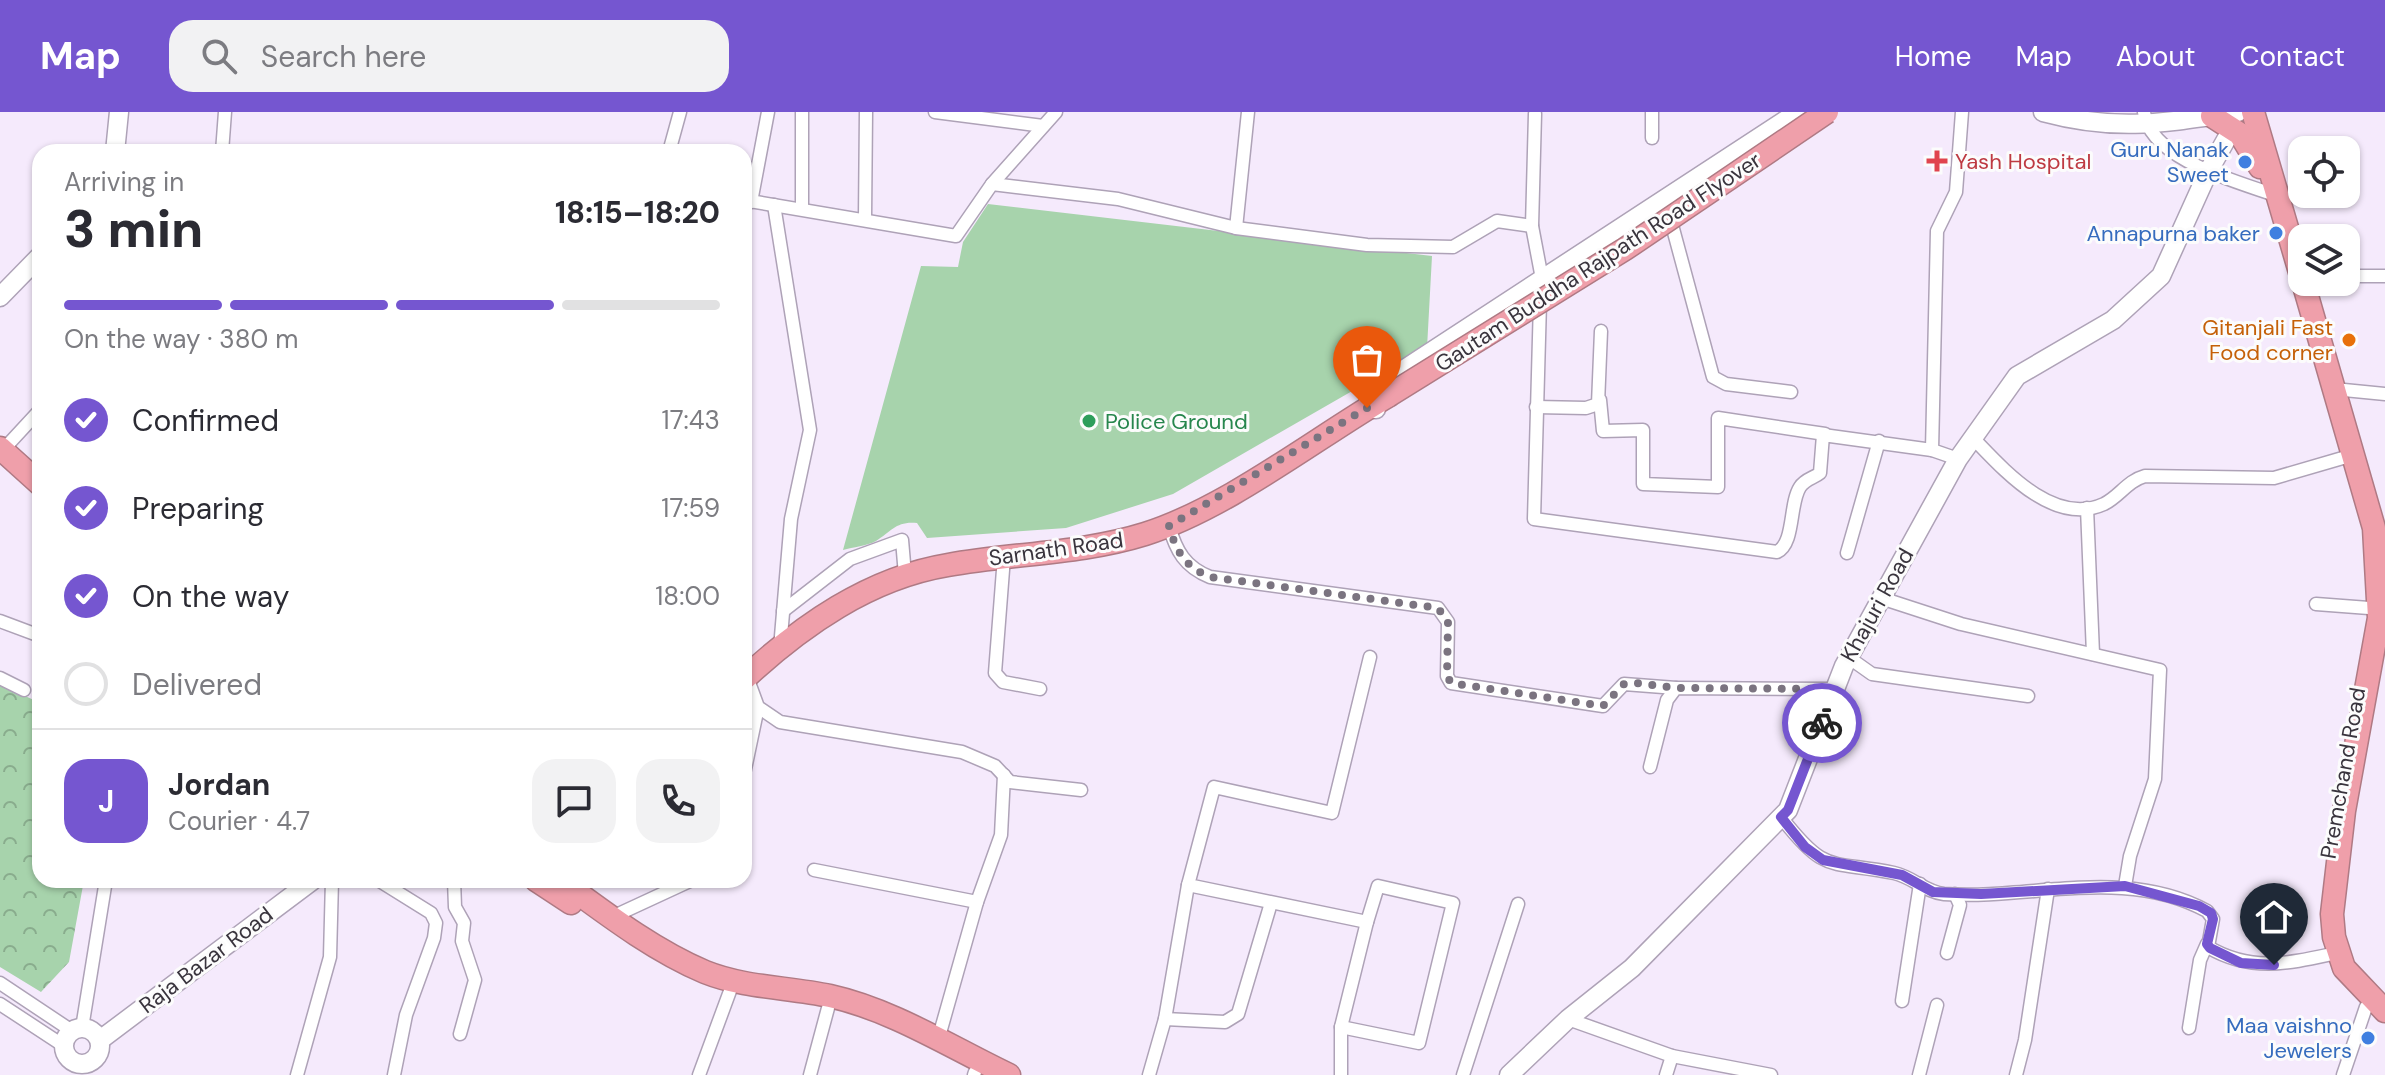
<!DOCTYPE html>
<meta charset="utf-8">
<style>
:root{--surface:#fff;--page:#f2f2f3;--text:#2b2b33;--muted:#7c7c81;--line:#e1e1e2;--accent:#7556d0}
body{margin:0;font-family:"DM Sans",sans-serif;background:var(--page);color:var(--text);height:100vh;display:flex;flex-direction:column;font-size:30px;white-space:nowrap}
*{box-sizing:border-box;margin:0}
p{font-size:26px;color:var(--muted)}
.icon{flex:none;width:44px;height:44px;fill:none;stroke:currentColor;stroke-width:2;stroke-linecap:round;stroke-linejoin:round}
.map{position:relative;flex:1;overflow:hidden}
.details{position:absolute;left:32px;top:32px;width:720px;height:744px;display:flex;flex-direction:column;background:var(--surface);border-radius:24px;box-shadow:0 2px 6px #0004}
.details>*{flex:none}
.buttons{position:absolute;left:2288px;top:24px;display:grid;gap:16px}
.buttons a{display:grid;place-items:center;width:72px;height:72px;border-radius:16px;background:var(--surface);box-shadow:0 2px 6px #0004;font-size:40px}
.pin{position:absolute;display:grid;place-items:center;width:68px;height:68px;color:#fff;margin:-82px -34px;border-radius:50% 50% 50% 0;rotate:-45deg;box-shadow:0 0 8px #0007}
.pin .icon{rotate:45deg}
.courier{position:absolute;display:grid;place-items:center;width:80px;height:80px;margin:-40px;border:6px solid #7556d0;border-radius:50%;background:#fff;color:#222;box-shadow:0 2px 10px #0007}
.summary em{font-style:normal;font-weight:800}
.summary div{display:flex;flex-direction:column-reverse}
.summary{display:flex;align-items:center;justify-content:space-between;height:136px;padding:0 32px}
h1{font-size:52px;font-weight:800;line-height:60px}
.bar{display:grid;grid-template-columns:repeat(4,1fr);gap:12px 8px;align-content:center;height:96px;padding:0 32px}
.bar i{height:10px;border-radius:6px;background:var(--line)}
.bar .selected{background:var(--accent)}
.bar p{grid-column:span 4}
.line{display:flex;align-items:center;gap:20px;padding:0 32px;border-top:2px solid var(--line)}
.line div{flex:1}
.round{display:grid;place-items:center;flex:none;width:84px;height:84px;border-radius:24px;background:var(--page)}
ol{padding:0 32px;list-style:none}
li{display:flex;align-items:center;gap:24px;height:88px}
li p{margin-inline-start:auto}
li .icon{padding:8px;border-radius:50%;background:var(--accent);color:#fff;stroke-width:4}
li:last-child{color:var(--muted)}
li i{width:44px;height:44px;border:4px solid var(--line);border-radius:50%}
header{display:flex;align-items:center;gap:48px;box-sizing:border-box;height:112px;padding:0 40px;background:var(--accent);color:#fff}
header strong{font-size:38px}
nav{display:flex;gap:44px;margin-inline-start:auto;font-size:28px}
.search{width:560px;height:72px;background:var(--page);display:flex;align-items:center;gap:20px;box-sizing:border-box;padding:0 28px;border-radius:24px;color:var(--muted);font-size:30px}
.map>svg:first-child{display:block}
.grass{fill:#a7d3ac}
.park{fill:url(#park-crowns)}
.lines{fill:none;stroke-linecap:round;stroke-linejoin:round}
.street-casing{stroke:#aea2b7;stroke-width:15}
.secondary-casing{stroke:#aea2b7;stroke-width:21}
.highway-casing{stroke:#af7a84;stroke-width:25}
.street{stroke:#fff;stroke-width:12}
.secondary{stroke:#fff;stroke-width:18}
.highway{stroke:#ef9faa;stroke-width:22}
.highway-bridge-casing{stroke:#af7a84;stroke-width:25;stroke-linecap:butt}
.highway-bridge{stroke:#ef9faa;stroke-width:22}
.done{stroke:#7b7480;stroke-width:8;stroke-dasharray:0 14.4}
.route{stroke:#7556d0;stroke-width:10}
.health-dot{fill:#e0444e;stroke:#fcfcfc;stroke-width:3}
.shop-dot{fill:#3f7fe0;stroke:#fcfcfc;stroke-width:3}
.food-dot{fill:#e8710a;stroke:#fcfcfc;stroke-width:3}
.leisure-dot{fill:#2e9e5b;stroke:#fcfcfc;stroke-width:3}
.labels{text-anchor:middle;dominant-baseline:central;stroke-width:6;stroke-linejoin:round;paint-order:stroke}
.shop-label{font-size:22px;fill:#366cbe;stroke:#fcfcfc;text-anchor:end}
.health-label{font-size:22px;fill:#be3a42;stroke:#fcfcfc;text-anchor:start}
.street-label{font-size:22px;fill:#39343d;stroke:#fcfcfc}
.food-label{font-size:22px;fill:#c56008;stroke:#fcfcfc;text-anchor:end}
.leisure-label{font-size:22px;fill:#27864d;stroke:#fcfcfc;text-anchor:start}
</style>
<header>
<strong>Map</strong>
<div class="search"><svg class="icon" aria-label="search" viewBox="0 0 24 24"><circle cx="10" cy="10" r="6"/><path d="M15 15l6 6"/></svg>Search here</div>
<nav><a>Home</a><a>Map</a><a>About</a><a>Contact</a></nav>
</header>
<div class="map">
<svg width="2385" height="963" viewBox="0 0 2385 963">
<defs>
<pattern id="park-crowns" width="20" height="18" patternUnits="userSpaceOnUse" patternTransform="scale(2)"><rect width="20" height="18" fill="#a7d3ac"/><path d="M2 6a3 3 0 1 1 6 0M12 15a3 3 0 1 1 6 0" fill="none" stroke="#89ac8d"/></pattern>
</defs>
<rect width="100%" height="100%" fill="#f5eafc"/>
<path class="grass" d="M 988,92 L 1432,144 L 1427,236 L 1173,382 L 1066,416 L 927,426 L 917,411 C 896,409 892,419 876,429 C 867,434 853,435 843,438 L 921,154 L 958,155 L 963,130 Z"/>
<path class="park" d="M 0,572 L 40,591 L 40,768 L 84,768 L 69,850 L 41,880 L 0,855 Z"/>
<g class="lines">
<g class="street-casing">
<g id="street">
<path d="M 802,0 L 802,97"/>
<path d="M 935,0 L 1043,14"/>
<path d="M 1652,0 L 1652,26"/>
<path d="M 2144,0 C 2150,48 2239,70 2278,84"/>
<path d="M 1535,2 L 1532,114 L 1543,172"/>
<path d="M 222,40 L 225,0"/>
<path d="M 669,40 L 680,0"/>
<path d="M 992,72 L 1056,0"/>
<path d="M 744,88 L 956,124 L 992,72 L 1118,87 L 1236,116 L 1367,133 L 1453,135 L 1497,109 L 1532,114"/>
<path d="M 751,90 L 768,0"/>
<path d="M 774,93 L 810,318 L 791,407 L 780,536"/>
<path d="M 865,106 L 866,0"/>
<path d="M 1672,113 L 1713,265 L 1726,272 L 1791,280"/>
<path d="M 1236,116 L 1248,0"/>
<path d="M 2346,164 L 2385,164"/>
<path d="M 1540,190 L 1534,407 L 1777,440 C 1795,431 1789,392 1800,375 C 1805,367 1814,366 1820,361 L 1823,323 L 1932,338"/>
<path d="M 2334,277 L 2385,282"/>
<path d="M 1600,288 L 1603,319 L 1643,318 L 1643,372 L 1718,375 L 1718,306 L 1825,322"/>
<path d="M 1536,295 L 1586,296 L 1598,292 L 1601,219"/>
<path d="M 1972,325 C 2003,357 2053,415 2104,392 C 2120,384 2127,369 2145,364 L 2274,366 L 2353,343"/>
<path d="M 3,338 L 40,298"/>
<path d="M 1958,347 L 1932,338 L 1937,119 L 1956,80 L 1962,0"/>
<path d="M 2087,396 L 2093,542"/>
<path d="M 1169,414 C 1176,439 1185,455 1210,465 L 1438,496 L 1448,510 L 1447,564 L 1451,571 L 1603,594 L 1624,572 L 1676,576"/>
<path d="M 1847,441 L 1879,329"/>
<path d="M 1004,445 L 995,561 L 1003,570 L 1040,577"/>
<path d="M 1881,486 L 1961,512 L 2160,558 L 2155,667 L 2130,744 L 2125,774"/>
<path d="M 2316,492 L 2382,497"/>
<path d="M 783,499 L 850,447 L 902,428 L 905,463"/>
<path d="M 0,509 L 40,524"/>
<path d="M 1848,545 L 1872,562 L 2028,584"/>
<path d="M 747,565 L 758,595 L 780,610 L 962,640 L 995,654 L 1010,670 L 1081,678"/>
<path d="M 0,566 L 24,578"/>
<path d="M 1650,655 L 1667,588 L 1676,576 L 1835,577"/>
<path d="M 744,662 L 758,595"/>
<path d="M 1781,705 C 1826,763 1829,748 1894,761 C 1913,765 1925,780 1944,782 C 2033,788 2124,754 2207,799 L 2213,807 L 2208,835 C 2252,861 2290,851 2337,841"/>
<path d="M 814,758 L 977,790"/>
<path d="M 378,768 L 431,801 L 436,811 L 434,826 L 406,903 L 394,963"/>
<path d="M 454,768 L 455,795 L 464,811 L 462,829 L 475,868 L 460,922"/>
<path d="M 612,805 L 692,768"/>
<path d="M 1947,841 L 1960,793 L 1955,782"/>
<path d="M 0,871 L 72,919"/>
<path d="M 1902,889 L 1920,772"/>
<path d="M 0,892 L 64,934"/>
<path d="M 1165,907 L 1225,910 L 1238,902 L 1271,791"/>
<path d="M 1568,907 L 1672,944 L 1771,963"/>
<path d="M 1341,915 L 1419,931 L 1453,791 L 1378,774 L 1367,810"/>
<path d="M 82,916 L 106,768"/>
<path d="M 2189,916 L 2200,848 L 2207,832"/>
<path d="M 938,928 L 977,790 L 1001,723 L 1004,663"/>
<path d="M 297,963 L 330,845 L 332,768"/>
<path d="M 699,963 L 730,879"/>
<path d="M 810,963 L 828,896"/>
<path d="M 974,963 L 975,960"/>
<path d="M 1149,963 L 1165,907 L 1188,773"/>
<path d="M 1341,963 L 1341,915 L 1367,810 L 1188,773 L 1214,675 L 1332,701 L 1370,545"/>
<path d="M 1463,963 L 1518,792"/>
<path d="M 1666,963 L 1672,944"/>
<path d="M 1919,963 L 1937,893"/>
<path d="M 2016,963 L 2025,928 L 2048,777"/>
<path d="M 2343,963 L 2366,895"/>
</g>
</g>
<g class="secondary-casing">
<g id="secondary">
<path d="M 2043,0 C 2117,20 2164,11 2238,0"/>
<path d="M 115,40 L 119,0"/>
<path d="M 0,185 L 40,144"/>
<path d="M 1376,297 L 1367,296 L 1371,279 L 1798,0"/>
<circle cx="82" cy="934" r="18"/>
<path d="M 100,928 L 313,768"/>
<path d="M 1509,963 L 1568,907 L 1632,856 L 1788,698 L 1844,554 L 1958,347 L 2017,264 L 2113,208 L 2161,164 L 2208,60 L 2232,17"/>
</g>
</g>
<g class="highway-casing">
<g id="highway">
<path d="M 2253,0 L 2302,167"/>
<path d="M 2212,4 L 2240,22 L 2260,55"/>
<path d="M 2303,170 L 2374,416 L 2379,506 L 2344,699 L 2332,802 L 2334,825 L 2344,856 L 2385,899"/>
<path d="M 0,336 L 40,372"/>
<path d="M 744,567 C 801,514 869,466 948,453 C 1014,441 1081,442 1145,422 C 1227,396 1313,328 1388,284"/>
<path d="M 536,768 L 571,791"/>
<path d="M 560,768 C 605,801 653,838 705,860 C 745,876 788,875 830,884 C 893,898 952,936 1009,963"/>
</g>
</g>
<use href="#street" class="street"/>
<use href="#secondary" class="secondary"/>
<use href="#highway" class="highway"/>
<g class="highway-bridge-casing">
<path id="highway-bridge" d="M 1388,284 L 1625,137 L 1827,0"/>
</g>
<use href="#highway-bridge" class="highway-bridge"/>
</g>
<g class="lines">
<path class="done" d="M 1367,296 L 1169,414 C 1176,439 1185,455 1210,465 L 1438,496 L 1448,510 L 1447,564 L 1451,571 L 1603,594 L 1624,572 L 1635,571 L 1676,576 L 1835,577 L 1822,611"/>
<path class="route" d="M 1822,611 L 1788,698 L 1781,705 L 1805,735 L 1823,748 L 1902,763 L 1933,780 L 1981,782 L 2125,774 L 2199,794 L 2211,801 L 2213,807 L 2207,832 L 2210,836 L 2241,851 L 2274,853"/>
</g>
<path class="health-dot" d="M1933 37h8v8h8v8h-8v8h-8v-8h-8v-8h8z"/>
<g class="shop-dot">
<circle cx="2245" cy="50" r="8"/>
<circle cx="2276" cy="121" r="8"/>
<circle cx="2368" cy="926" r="8"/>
</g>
<circle class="food-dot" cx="2349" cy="228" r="8"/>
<circle class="leisure-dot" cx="1089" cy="309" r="8"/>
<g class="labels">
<g class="shop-label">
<text x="2229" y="37">Guru Nanak<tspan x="2229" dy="25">Sweet</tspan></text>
<text x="2260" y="121">Annapurna baker</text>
<text x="2352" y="913">Maa vaishno<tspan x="2352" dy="25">Jewelers</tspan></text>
</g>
<g class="health-label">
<text x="1955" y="49">Yash Hospital</text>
</g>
<g class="street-label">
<text transform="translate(1598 150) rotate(-33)">Gautam Buddha Rajpath Road Flyover</text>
<text transform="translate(1056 437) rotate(-8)">Sarnath Road</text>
<text transform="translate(1877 493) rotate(-61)">Khajuri Road</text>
<text transform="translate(2343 661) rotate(-80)">Premchand Road</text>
<text transform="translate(206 848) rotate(-37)">Raja Bazar Road</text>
</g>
<g class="food-label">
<text x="2333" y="215">Gitanjali Fast<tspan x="2333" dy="25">Food corner</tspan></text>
</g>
<g class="leisure-label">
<text x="1105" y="309">Police Ground</text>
</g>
</g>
</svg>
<div class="buttons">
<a><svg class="icon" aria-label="locate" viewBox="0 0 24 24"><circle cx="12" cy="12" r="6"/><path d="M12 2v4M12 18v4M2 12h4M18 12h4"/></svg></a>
<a><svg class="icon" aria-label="layers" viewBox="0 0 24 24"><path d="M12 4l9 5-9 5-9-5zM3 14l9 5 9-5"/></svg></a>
</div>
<div class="pin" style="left:1367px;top:296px;background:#ea580c"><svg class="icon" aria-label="bag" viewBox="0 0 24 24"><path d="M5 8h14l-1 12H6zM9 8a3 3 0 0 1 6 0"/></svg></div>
<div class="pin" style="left:2274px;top:853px;background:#1f2937"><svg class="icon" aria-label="home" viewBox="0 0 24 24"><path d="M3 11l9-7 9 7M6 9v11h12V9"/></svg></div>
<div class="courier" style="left:1822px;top:611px"><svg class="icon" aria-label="bike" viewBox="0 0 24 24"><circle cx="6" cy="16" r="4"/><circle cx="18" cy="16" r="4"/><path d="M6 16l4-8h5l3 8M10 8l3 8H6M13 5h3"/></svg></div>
<section class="details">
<div class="summary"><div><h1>3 min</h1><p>Arriving in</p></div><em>18:15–18:20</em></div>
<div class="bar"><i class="selected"></i><i class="selected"></i><i class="selected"></i><i></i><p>On the way · 380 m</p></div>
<ol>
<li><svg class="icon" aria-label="check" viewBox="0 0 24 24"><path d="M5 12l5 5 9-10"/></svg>Confirmed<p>17:43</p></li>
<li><svg class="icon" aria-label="check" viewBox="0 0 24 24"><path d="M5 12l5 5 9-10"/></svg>Preparing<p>17:59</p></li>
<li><svg class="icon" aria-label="check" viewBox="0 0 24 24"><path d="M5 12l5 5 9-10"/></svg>On the way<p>18:00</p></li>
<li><i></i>Delivered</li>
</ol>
<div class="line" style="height:144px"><b class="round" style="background:var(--accent);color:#fff">J</b><div><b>Jordan</b><p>Courier · 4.7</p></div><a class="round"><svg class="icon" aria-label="chat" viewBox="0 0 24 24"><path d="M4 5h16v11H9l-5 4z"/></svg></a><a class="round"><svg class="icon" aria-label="phone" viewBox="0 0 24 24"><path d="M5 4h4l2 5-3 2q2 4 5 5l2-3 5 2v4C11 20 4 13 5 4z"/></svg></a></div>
</section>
</div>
